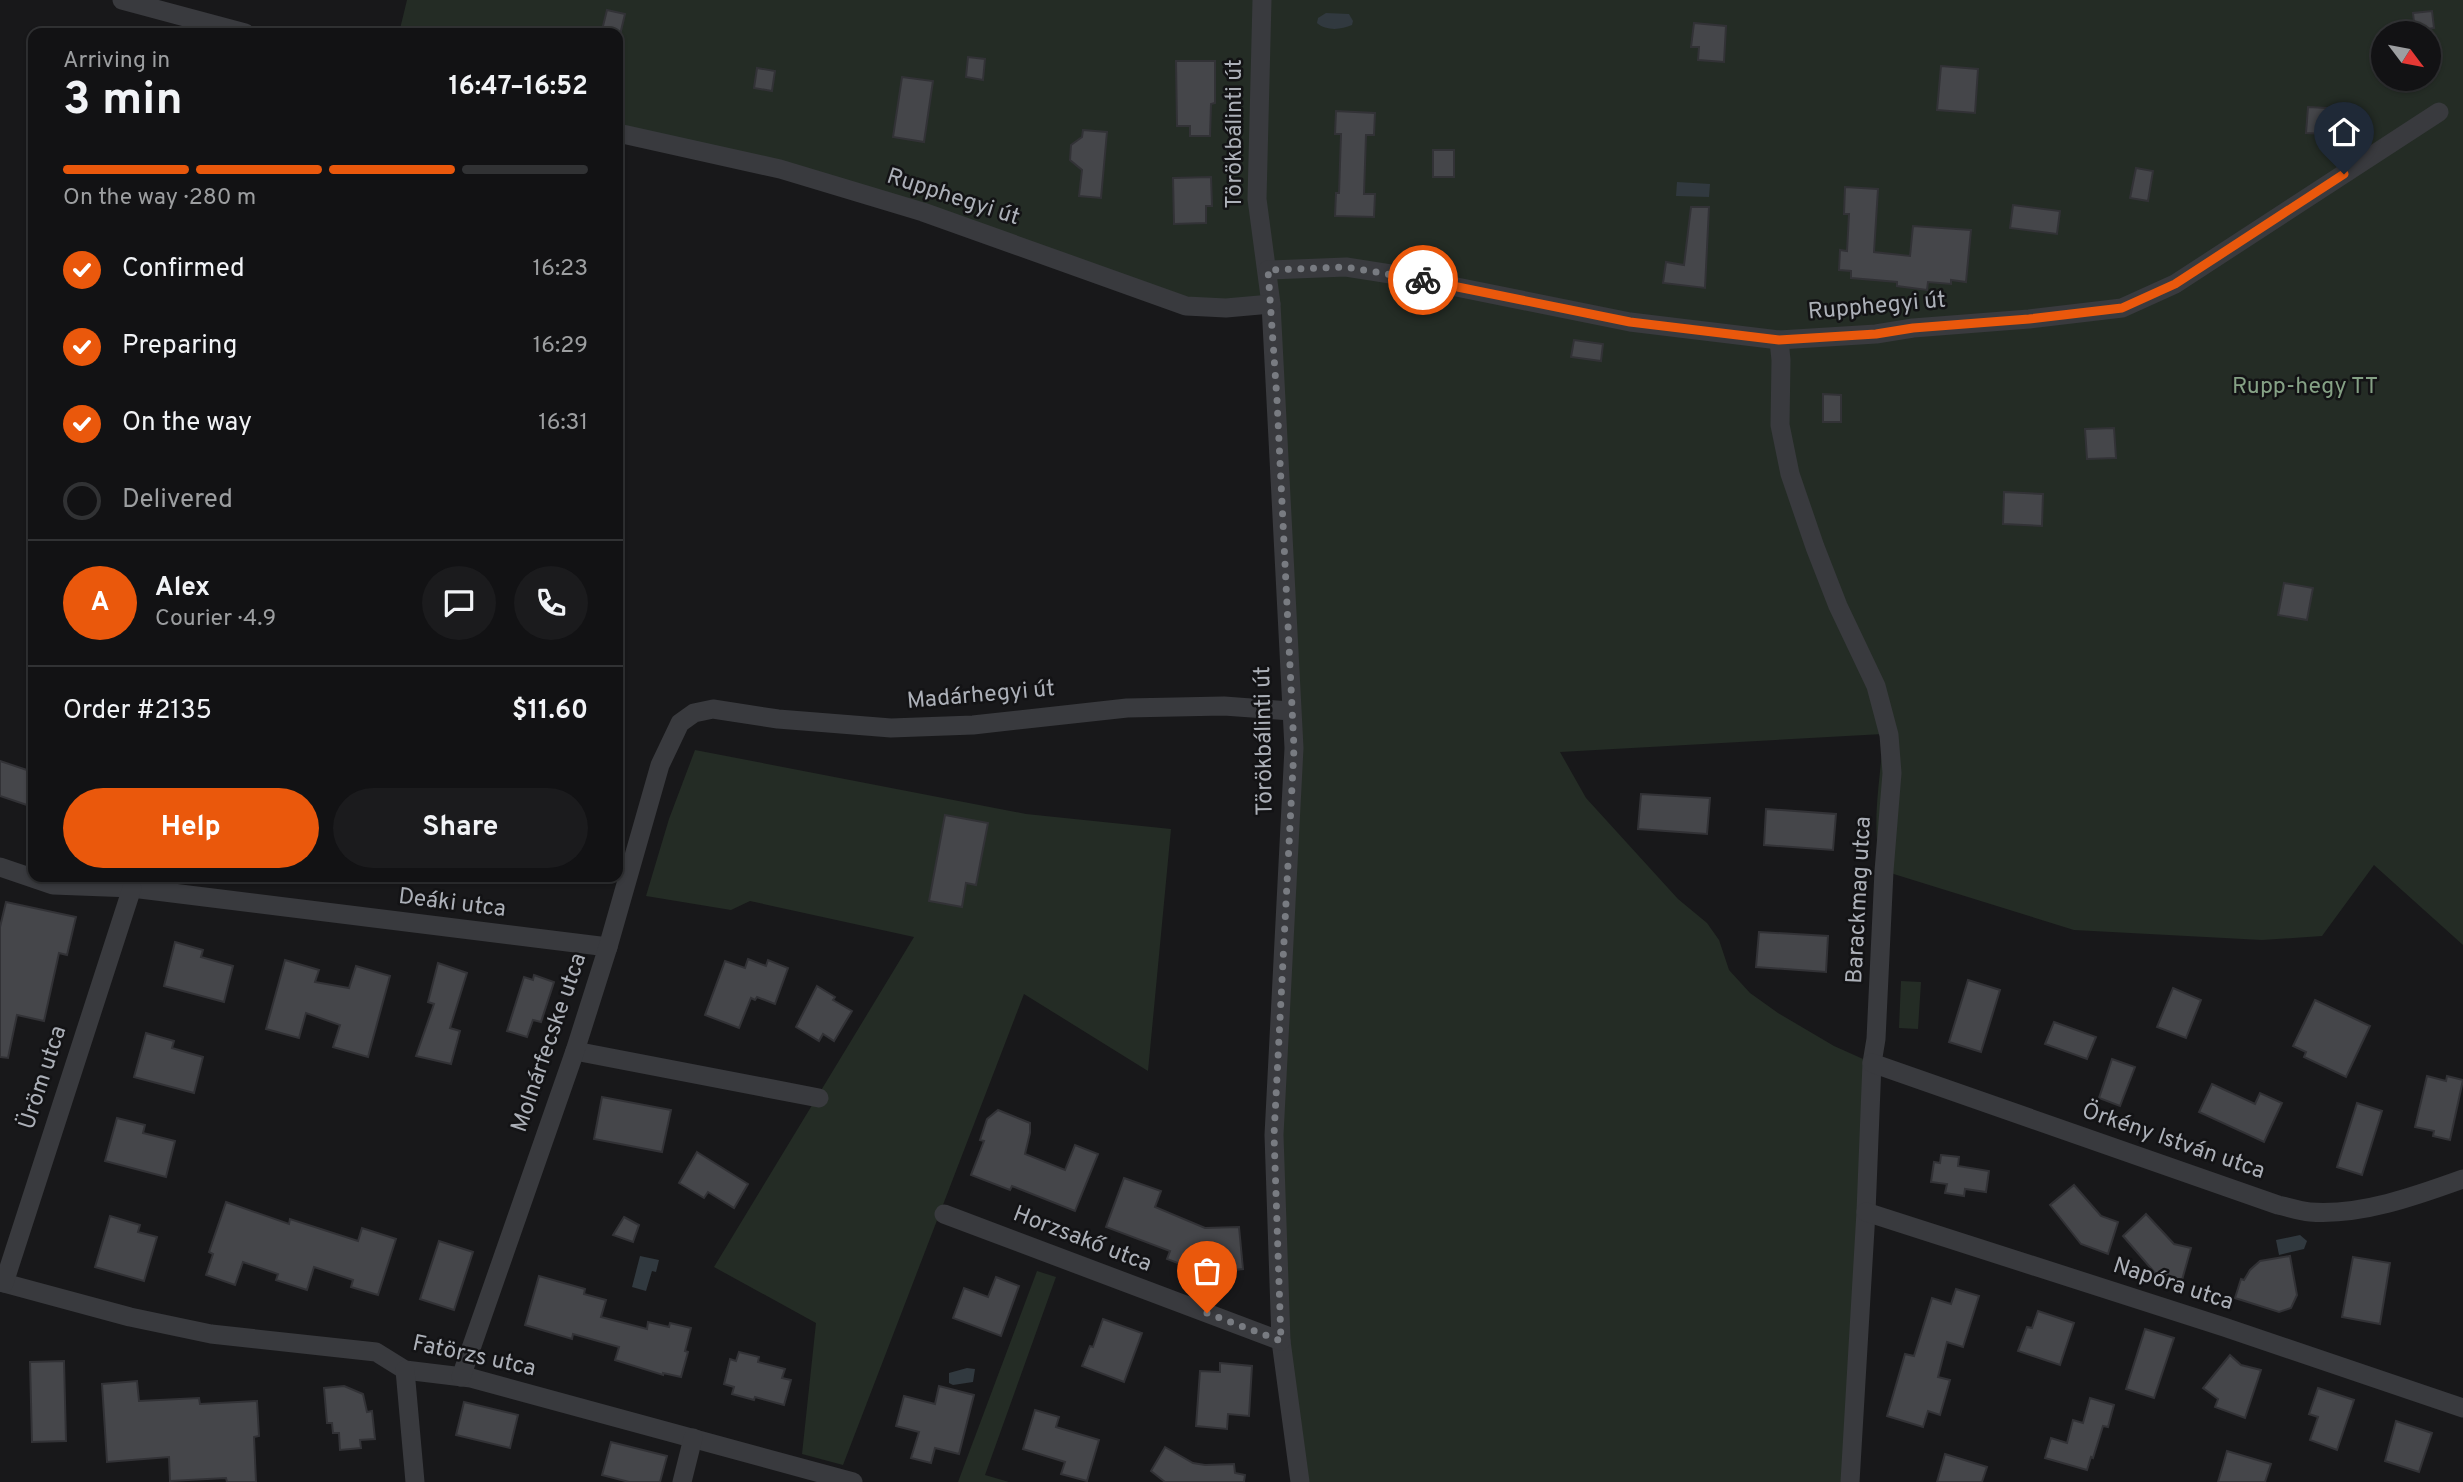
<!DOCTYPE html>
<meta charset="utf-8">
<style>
:root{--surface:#121214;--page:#1b1b1d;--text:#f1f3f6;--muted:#9c9ea0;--line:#313234;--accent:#ea580c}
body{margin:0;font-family:Overpass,sans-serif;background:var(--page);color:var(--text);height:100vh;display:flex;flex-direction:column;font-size:26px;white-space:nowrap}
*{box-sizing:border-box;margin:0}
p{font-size:23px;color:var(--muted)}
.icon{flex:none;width:38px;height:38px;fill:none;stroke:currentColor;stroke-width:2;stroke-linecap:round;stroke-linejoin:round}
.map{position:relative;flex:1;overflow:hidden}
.details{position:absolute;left:28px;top:28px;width:595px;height:854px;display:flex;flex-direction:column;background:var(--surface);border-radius:14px;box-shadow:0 2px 5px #0004,0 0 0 2px var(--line)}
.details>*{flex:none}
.needle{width:46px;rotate:122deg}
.fabs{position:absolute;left:2371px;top:21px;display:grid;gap:14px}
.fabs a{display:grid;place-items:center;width:70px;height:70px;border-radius:50%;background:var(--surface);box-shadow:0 2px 5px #0004,0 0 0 2px var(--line);font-size:35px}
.pin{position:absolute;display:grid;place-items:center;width:60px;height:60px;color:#fff;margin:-72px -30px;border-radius:50% 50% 50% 0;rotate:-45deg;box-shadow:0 0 7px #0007}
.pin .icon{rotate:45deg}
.courier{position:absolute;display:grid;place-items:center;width:70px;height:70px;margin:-35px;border:5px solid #ea580c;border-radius:50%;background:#fff;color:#222;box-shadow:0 2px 9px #0007}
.headline em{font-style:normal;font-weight:700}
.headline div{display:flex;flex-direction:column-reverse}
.headline{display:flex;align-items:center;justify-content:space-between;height:119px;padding:0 35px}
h1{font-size:46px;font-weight:700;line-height:52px}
.bar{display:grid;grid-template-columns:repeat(4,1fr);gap:10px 7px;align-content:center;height:84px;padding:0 35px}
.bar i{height:9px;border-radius:5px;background:var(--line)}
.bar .selected{background:var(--accent)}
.bar p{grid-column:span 4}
.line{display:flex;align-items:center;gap:18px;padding:0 35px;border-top:2px solid var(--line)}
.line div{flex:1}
.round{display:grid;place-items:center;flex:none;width:74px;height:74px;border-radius:37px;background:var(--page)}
ol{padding:0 35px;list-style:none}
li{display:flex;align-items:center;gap:21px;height:77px}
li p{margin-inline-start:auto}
li .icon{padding:7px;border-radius:50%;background:var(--accent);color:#fff;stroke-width:4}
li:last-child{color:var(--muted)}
li i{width:38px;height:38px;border:4px solid var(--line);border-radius:50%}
.cta{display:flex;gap:14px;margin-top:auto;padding:14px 35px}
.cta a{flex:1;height:80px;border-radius:42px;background:var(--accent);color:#fff;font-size:28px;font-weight:700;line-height:80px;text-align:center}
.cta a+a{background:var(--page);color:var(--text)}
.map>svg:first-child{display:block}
.green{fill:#242c25;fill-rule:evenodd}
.water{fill:#31393f}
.building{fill:#45464a;stroke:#323236;stroke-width:2}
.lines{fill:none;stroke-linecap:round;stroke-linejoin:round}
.street{stroke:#393a3e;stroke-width:19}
.done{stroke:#787b81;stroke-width:7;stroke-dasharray:0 12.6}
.route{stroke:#ea580c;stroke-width:9}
.labels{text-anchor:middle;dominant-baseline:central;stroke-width:5;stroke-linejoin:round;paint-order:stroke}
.street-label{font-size:23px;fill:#acb0b8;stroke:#131315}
.park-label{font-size:23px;fill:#85a185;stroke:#131315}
</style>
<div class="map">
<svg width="2463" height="1482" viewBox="0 0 2463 1482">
<rect width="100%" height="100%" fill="#18181a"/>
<g class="green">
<path d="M 407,0 L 2463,0 L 2463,945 L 2374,865 L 2322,936 L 2262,940 L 2074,930 L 1884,871 C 1868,833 1882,774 1883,734 L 1560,752 L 1586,798 L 1678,899 L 1707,923 L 1719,940 L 1729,970 L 1750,993 L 1778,1013 L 1834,1046 L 1872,1063 L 1850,1482 L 1300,1482 L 1274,1135 L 1294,748 L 1271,305 L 1186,306 L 990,234 L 618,133 L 618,33 L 399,33 ZM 2384,33 L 2429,33 L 2429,79 L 2384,79 Z"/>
<path d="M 695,750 L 1026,814 L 1171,829 L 1148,1071 L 1024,994 L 843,1465 L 802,1454 L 816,1323 L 714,1267 L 914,937 L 750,901 L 731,910 L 646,896 L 669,819 Z"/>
<path d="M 1901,981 L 1921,982 L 1918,1029 L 1899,1028 Z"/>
<path d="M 1037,1271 L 1056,1277 L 985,1475 L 1009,1482 L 958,1482 Z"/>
</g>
<g class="water">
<path d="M 1326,13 L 1349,14 L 1353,21 L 1352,25 C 1341,30 1326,31 1317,23 L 1318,18 Z"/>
<path d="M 1677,182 L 1710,184 L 1709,197 L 1676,196 Z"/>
<path d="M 2300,1235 L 2307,1241 L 2304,1249 L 2279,1255 L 2276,1240 Z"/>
<path d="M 640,1256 L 659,1260 L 656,1272 L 652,1271 L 646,1291 L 632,1287 Z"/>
<path d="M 967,1368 L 975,1369 L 973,1382 L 953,1385 L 949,1383 L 949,1373 Z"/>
</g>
<g class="building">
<path d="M 607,10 L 625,14 L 620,35 L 602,30 Z"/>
<path d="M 2432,11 L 2434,28 L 2415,31 L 2413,13 Z"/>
<path d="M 1694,23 L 1726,26 L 1724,62 L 1698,60 L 1699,47 L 1691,47 Z"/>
<path d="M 968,57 L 985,59 L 983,80 L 966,77 Z"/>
<path d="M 1176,61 L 1215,61 L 1215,103 L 1211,104 L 1210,136 L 1190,136 L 1190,126 L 1177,126 Z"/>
<path d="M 1941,66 L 1978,69 L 1975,113 L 1937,110 Z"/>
<path d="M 757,68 L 775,71 L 772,91 L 754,88 Z"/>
<path d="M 902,77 L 933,81 L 924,142 L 893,137 Z"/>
<path d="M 2308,107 L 2327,108 L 2326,134 L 2306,133 Z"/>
<path d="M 1336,111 L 1375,113 L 1374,135 L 1366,135 L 1364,194 L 1375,194 L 1374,217 L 1335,216 L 1336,193 L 1339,193 L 1341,134 L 1335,134 Z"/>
<path d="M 1083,130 L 1107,132 L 1101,198 L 1079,196 L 1082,170 L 1070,160 L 1071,145 L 1082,137 Z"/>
<rect x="1433" y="150" width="21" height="27"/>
<path d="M 2136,168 L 2153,171 L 2148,201 L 2130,198 Z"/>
<path d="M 1211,177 L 1212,206 L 1206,206 L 1206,223 L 1174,224 L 1173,178 Z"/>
<path d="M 1845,187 L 1878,189 L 1874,252 L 1910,256 L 1913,226 L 1971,230 L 1966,282 L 1951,280 L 1951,284 L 1928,282 L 1927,290 L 1897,286 L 1897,282 L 1851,278 L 1851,271 L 1839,270 L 1840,250 L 1847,251 L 1849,214 L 1844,214 Z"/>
<path d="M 2013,205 L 2060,211 L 2057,234 L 2010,228 Z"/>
<path d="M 1691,207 L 1709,207 L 1705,288 L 1663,283 L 1666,262 L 1684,265 Z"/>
<path d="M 1574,340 L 1603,344 L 1601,361 L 1571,357 Z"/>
<path d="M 1823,394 L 1841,395 L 1841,422 L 1823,422 Z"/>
<path d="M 2114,428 L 2116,458 L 2087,459 L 2085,429 Z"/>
<path d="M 2004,492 L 2043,494 L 2042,526 L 2003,524 Z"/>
<path d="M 2284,583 L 2313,588 L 2307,620 L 2278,615 Z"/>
<path d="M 0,761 L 33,772 L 33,807 L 0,796 Z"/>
<path d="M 1641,794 L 1710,798 L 1707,834 L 1638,829 Z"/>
<path d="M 1766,809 L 1836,814 L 1833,850 L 1764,845 Z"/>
<path d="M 945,815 L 988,823 L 976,885 L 966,883 L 962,907 L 929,901 Z"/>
<path d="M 6,902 L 76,917 L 67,955 L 59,953 L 44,1021 L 17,1015 L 8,1058 L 0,1057 L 0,927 Z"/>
<path d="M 1759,932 L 1828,936 L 1826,972 L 1756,967 Z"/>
<path d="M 175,942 L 203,950 L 201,957 L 233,966 L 224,1002 L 164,986 Z"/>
<path d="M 748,959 L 766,966 L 768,960 L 788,968 L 775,1004 L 757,997 L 755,1000 L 751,998 L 739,1028 L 705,1015 L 725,961 L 745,968 Z"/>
<path d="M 285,960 L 319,970 L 315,982 L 349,988 L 356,966 L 390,976 L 368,1057 L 333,1047 L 340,1025 L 306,1013 L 299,1038 L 266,1029 Z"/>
<path d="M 438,963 L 467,973 L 450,1028 L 460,1031 L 451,1064 L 416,1056 L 434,1004 L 428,1002 Z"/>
<path d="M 534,975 L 554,982 L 541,1022 L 533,1020 L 527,1037 L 507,1031 L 524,977 L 533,980 Z"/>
<path d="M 1968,980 L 2000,990 L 1981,1052 L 1949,1042 Z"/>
<path d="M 817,986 L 835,997 L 833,1000 L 852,1011 L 834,1041 L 823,1034 L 819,1041 L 796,1027 Z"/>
<path d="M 2173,988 L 2201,1000 L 2186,1038 L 2157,1027 Z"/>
<path d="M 2315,1000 L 2370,1026 L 2346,1077 L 2304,1057 L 2306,1052 L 2293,1046 Z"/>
<path d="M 2054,1022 L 2096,1037 L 2087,1059 L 2045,1044 Z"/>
<path d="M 146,1033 L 174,1041 L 172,1048 L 203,1057 L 194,1093 L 134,1077 Z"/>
<path d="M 2112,1059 L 2135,1067 L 2120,1106 L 2099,1098 Z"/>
<path d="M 2427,1076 L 2446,1081 L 2447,1076 L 2463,1080 L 2450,1140 L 2433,1136 L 2434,1131 L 2415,1127 Z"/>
<path d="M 2212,1084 L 2255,1104 L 2260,1093 L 2282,1103 L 2264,1142 L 2199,1112 Z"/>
<path d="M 602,1097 L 671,1110 L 662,1152 L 594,1139 Z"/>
<path d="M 2357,1103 L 2382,1111 L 2362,1175 L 2337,1167 Z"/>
<path d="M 998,1110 L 1030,1123 L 1030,1133 L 1025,1154 L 1065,1170 L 1075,1145 L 1098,1154 L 1075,1211 L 1012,1186 L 1010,1190 L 971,1175 L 984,1141 L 980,1140 L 987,1119 Z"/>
<path d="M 117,1118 L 145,1125 L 143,1133 L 175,1141 L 166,1177 L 105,1161 Z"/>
<path d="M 697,1152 L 748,1184 L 734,1208 L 708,1192 L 704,1198 L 679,1183 Z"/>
<path d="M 1941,1155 L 1959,1157 L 1958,1166 L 1989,1171 L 1986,1192 L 1965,1189 L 1964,1196 L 1945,1193 L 1947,1184 L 1931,1182 L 1934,1162 L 1940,1163 Z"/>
<path d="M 1124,1178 L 1161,1191 L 1155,1207 L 1205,1228 L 1239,1227 L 1243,1269 L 1204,1273 L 1167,1259 L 1170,1251 L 1106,1227 Z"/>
<path d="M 2074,1185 L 2101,1216 L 2118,1222 L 2108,1254 L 2081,1244 L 2050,1205 Z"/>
<path d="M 226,1202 L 289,1224 L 290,1219 L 358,1241 L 362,1228 L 396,1239 L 378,1295 L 351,1287 L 353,1280 L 314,1267 L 307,1290 L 276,1280 L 278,1274 L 243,1262 L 235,1285 L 206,1275 L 213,1254 L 209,1252 Z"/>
<path d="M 2146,1214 L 2174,1244 L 2191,1248 L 2182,1280 L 2156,1274 L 2123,1236 Z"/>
<path d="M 110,1216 L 140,1225 L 138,1232 L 157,1237 L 144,1281 L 95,1267 Z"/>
<path d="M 624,1217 L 639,1225 L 633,1242 L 613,1235 Z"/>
<path d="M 439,1241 L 473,1252 L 454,1310 L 420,1299 Z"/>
<path d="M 2290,1256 L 2297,1295 L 2291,1308 L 2279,1312 L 2235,1298 L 2241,1279 L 2244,1280 L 2250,1270 L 2260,1261 Z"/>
<path d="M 2353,1257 L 2390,1263 L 2380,1324 L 2342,1317 Z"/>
<path d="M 539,1276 L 585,1289 L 584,1294 L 606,1300 L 601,1317 L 647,1329 L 648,1322 L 669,1327 L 670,1323 L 691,1328 L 685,1351 L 688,1352 L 681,1377 L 663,1373 L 663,1375 L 615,1360 L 619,1347 L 573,1334 L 572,1339 L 525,1325 Z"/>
<path d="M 996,1277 L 1019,1286 L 1001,1336 L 953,1318 L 964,1288 L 988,1297 Z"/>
<path d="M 1956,1289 L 1979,1296 L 1963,1347 L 1947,1342 L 1938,1377 L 1950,1380 L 1940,1415 L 1928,1411 L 1923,1427 L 1887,1416 L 1905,1354 L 1914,1356 L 1932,1298 L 1951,1304 Z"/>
<path d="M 2038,1311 L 2074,1323 L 2060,1365 L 2018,1351 L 2027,1327 L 2032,1328 Z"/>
<path d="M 1103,1319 L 1142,1333 L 1124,1382 L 1082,1366 L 1090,1346 L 1093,1347 Z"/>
<path d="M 2145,1329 L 2174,1338 L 2154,1398 L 2126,1389 Z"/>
<path d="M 739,1352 L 759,1357 L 758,1362 L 785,1369 L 782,1378 L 791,1380 L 784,1405 L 755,1397 L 754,1400 L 732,1394 L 734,1387 L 724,1384 L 730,1359 L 736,1361 Z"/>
<path d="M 2230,1355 L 2241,1365 L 2261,1370 L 2245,1418 L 2215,1407 L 2218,1399 L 2203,1388 Z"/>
<path d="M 64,1361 L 66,1441 L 32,1442 L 30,1362 Z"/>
<path d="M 1220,1363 L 1252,1366 L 1249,1416 L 1228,1414 L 1227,1429 L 1196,1426 L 1200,1371 L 1220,1372 Z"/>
<path d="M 137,1381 L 139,1401 L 199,1398 L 200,1404 L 257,1401 L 259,1436 L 254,1437 L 256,1482 L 227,1482 L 226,1478 L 170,1481 L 169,1457 L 107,1462 L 102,1384 Z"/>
<path d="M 344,1386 L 363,1394 L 367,1412 L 372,1411 L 375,1439 L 360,1440 L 361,1448 L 340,1450 L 339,1433 L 333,1433 L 332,1423 L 327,1423 L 324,1388 Z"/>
<path d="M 939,1386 L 974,1395 L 959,1454 L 935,1448 L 931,1463 L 911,1458 L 919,1432 L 896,1426 L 904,1396 L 935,1404 Z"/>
<path d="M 2318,1388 L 2354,1400 L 2337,1450 L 2310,1440 L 2318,1417 L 2309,1414 Z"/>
<path d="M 2090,1398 L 2114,1405 L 2108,1427 L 2103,1426 L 2093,1458 L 2091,1457 L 2087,1470 L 2045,1458 L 2051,1438 L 2067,1443 L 2073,1420 L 2083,1423 Z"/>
<path d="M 464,1402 L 518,1415 L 510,1448 L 456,1435 Z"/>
<path d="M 1035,1410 L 1059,1417 L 1056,1427 L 1099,1440 L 1087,1481 L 1061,1474 L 1065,1462 L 1023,1449 Z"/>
<path d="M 2396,1421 L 2432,1433 L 2419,1472 L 2385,1461 Z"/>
<path d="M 611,1442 L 667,1456 L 660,1482 L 629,1482 L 602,1475 Z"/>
<path d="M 1165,1447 L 1193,1463 L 1205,1465 L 1234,1464 L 1235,1473 L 1245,1475 L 1244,1482 L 1165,1482 L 1151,1471 Z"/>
<path d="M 2227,1451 L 2271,1464 L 2265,1482 L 2218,1482 Z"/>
<path d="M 1945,1454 L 1987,1467 L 1982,1482 L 1937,1482 Z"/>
</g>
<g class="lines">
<g class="street">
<path d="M 122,0 L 245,33"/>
<path d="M 1262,0 L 1257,199 L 1271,304 L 1294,748 L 1274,1135 L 1281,1341 L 1300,1482"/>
<path d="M 618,133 L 780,169 L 923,212 L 1186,306 L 1226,308 L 1271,304"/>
<path d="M 1268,270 L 1346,267 L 1397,275 L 1630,322 L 1779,340 L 1876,334 L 1913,328 L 2029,319 L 2122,308 L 2175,284 L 2439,112"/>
<path d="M 1779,340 L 1781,360 L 1780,425 L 1790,474 L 1815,547 L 1838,606 L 1876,686 L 1889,735 L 1892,773 L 1884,871 L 1876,1039 L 1872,1063 L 1866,1212 L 1850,1482"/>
<path d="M 0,867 L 53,885 L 132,888 L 608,947"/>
<path d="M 575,1051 L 819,1098"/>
<path d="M 1872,1063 L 2278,1205 C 2288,1207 2299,1211 2310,1212 C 2360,1216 2416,1196 2463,1179"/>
<path d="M 1866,1212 L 2224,1327 L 2463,1408"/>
<path d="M 944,1214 L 1281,1341"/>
<path d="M 0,1282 L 130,1317 L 211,1334 L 376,1352 L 405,1370 L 471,1378 L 853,1482"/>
<path d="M 4,1283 L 132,888"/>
<path d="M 405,1370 L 415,1482"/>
<path d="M 461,1377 L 575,1051 L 608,947 L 660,765 L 680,723 L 694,713 L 713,709 L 778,719 L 891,728 L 973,725 L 1127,708 L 1224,706 L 1291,711"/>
<path d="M 682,1482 L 693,1438"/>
</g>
</g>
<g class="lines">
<path class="done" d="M 1207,1313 L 1281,1341 L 1274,1135 L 1294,748 L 1277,400 L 1268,270 L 1346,267 L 1423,280"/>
<path class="route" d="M 1423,280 L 1630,322 L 1779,340 L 1876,334 L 1913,328 L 2029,319 L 2122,308 L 2175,284 L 2344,174"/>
</g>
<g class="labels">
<g class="street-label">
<text transform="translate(1235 134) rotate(-90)">Törökbálinti út</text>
<text transform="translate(953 198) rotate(18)">Rupphegyi út</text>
<text transform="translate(1877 307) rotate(-5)">Rupphegyi út</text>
<text transform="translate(981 696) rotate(-5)">Madárhegyi út</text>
<text transform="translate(1265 741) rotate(-91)">Törökbálinti út</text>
<text transform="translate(1860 900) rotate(-87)">Barackmag utca</text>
<text transform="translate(452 904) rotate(7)">Deáki utca</text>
<text transform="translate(550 1043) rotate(-71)">Molnárfecske utca</text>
<text transform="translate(44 1078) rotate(-72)">Üröm utca</text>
<text transform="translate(2173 1142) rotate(19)">Örkény István utca</text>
<text transform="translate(1082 1240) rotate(21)">Horzsakő utca</text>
<text transform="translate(2173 1285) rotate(18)">Napóra utca</text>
<text transform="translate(474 1357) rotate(12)">Fatörzs utca</text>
</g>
<g class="park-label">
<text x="2305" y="387">Rupp-hegy TT</text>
</g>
</g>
</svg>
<div class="fabs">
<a><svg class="needle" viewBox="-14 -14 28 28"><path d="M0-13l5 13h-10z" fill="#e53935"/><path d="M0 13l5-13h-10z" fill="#9c9ea0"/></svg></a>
</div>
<div class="pin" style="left:1207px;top:1313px;background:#ea580c"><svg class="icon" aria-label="bag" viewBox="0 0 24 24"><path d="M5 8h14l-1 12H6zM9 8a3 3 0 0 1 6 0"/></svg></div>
<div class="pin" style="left:2344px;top:174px;background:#1f2937"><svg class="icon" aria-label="home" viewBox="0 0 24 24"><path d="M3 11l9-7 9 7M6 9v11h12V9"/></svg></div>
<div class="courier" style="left:1423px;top:280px"><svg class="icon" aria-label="bike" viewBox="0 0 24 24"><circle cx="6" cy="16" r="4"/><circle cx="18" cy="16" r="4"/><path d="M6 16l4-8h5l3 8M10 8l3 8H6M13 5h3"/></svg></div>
<section class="details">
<div class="headline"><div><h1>3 min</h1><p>Arriving in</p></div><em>16:47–16:52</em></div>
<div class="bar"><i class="selected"></i><i class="selected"></i><i class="selected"></i><i></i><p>On the way · 280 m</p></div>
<ol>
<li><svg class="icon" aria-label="check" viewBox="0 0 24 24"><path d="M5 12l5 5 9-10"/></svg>Confirmed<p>16:23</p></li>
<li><svg class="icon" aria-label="check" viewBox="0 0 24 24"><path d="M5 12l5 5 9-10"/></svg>Preparing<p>16:29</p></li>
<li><svg class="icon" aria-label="check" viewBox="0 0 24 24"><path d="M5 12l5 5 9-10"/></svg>On the way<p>16:31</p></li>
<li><i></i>Delivered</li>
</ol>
<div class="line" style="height:126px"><b class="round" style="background:var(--accent);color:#fff">A</b><div><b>Alex</b><p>Courier · 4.9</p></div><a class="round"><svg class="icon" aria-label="chat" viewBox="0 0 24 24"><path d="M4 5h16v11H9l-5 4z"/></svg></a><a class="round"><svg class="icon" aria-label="phone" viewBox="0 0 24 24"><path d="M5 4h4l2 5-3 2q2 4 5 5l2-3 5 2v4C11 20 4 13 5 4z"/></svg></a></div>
<div class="line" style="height:91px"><div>Order #2135</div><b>$11.60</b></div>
<div class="cta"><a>Help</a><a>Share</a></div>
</section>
</div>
